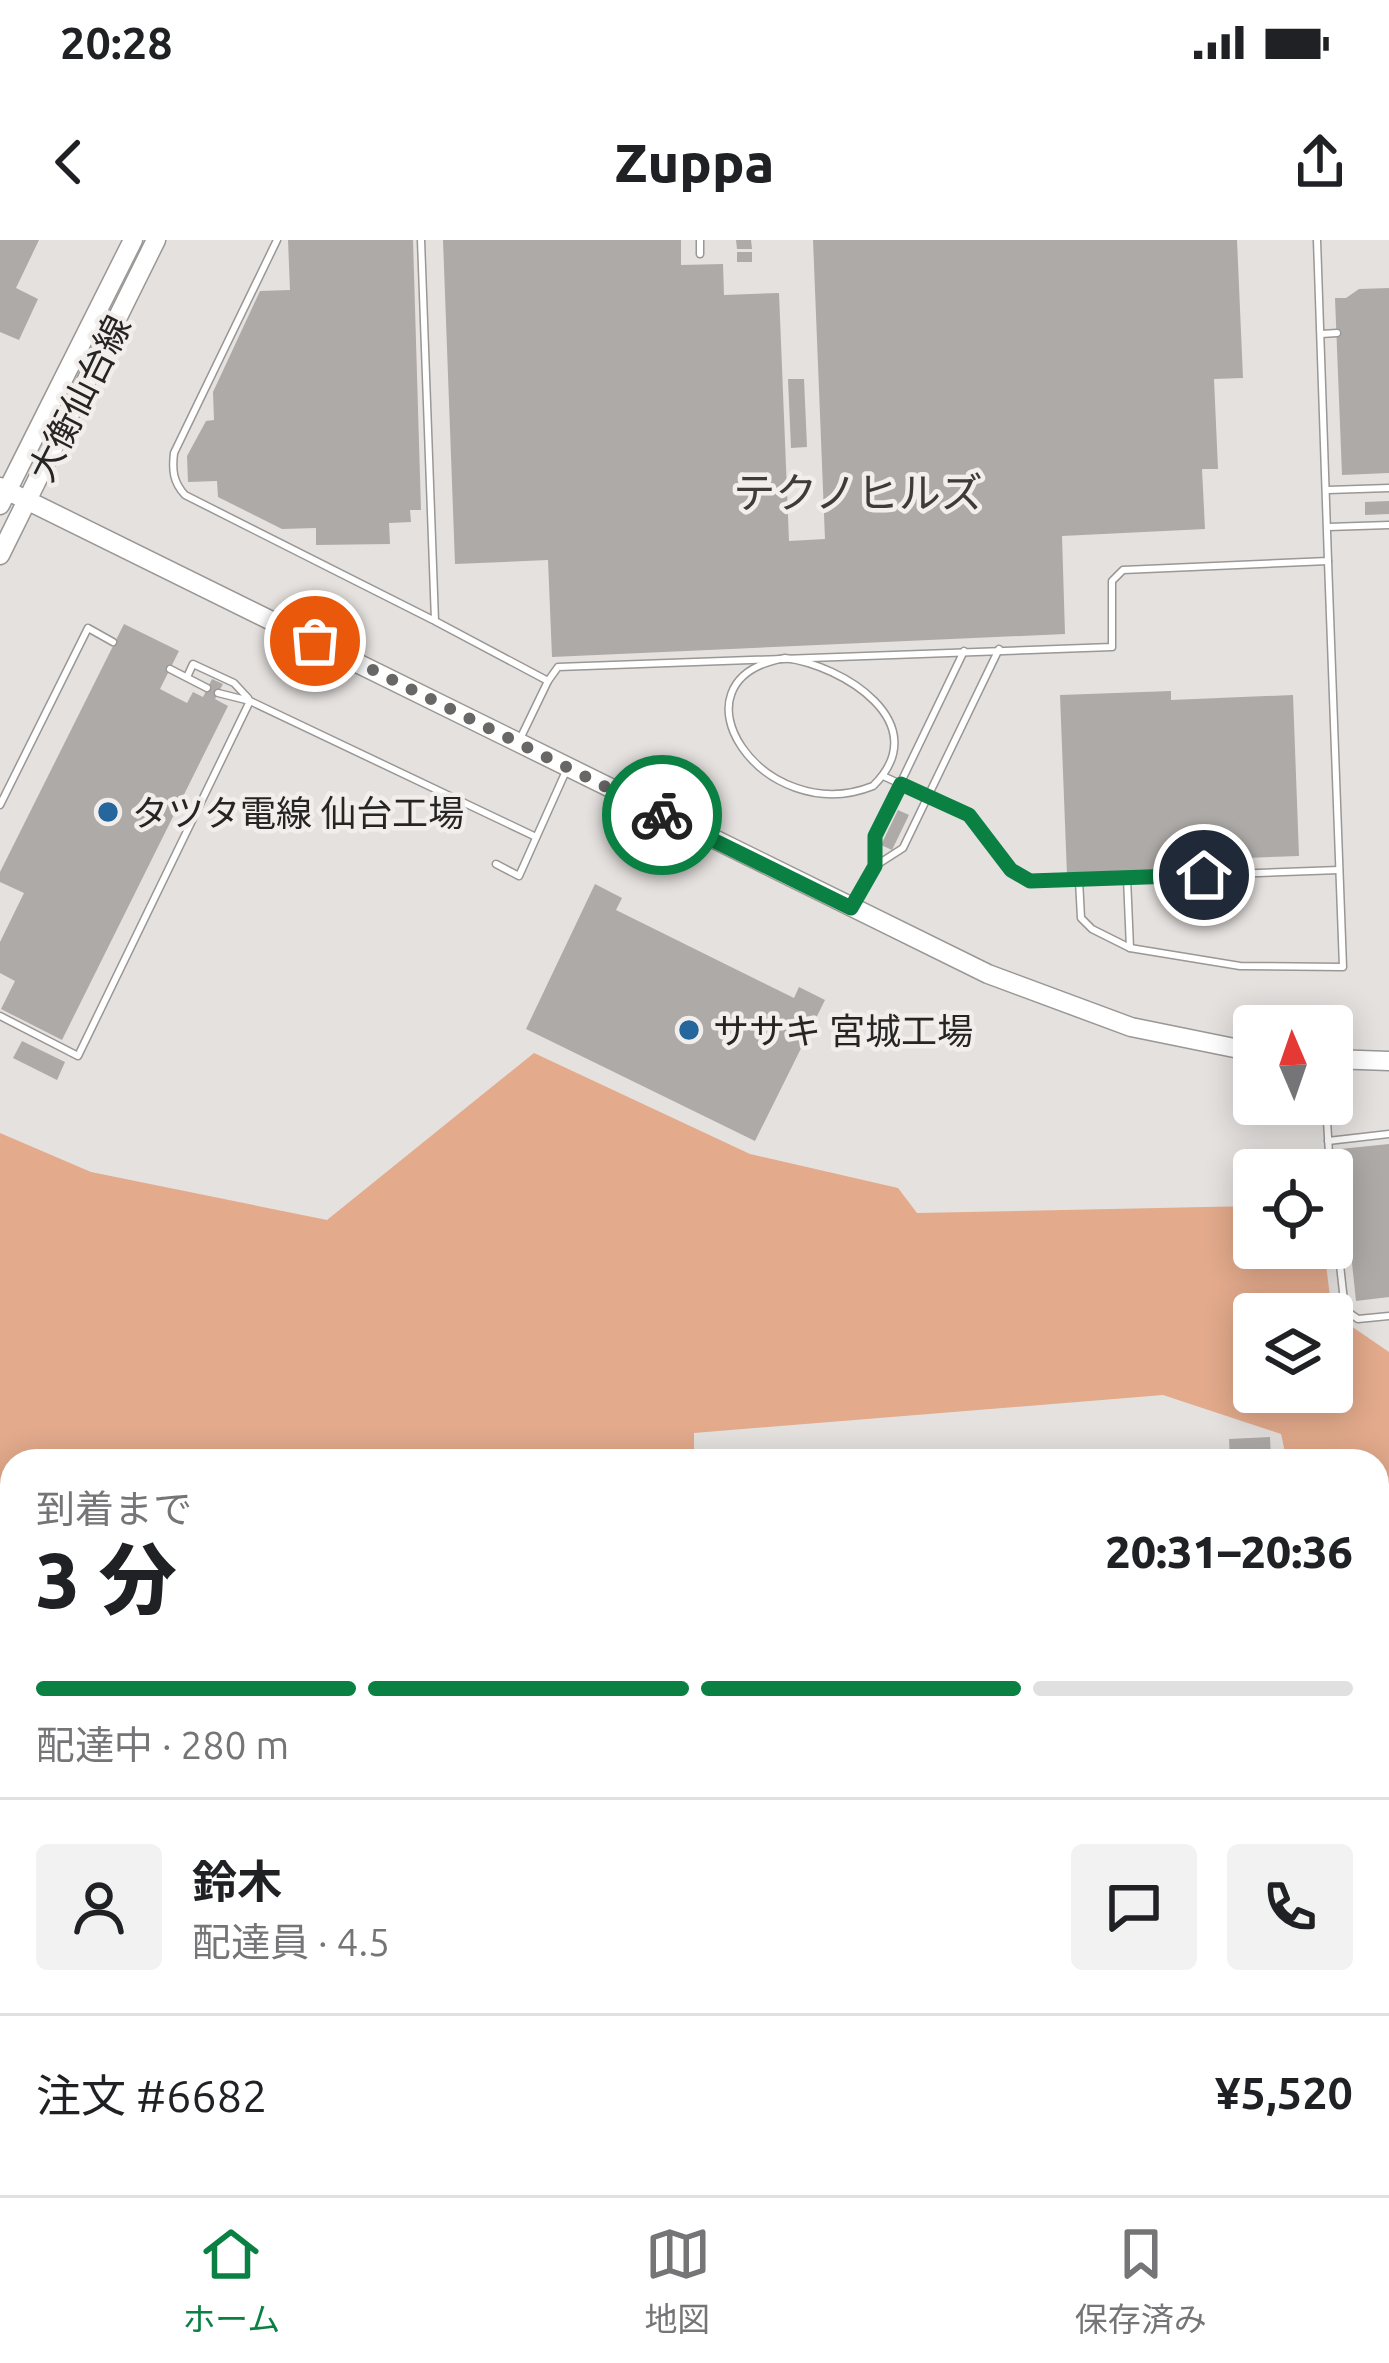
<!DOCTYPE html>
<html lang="ja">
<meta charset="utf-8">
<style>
:root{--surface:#fff;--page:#f2f2f2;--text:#202124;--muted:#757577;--line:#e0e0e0;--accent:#0b8043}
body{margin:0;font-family:Ubuntu,"Noto Sans JP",sans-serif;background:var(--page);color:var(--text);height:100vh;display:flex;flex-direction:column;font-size:45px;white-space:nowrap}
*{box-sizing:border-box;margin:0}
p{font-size:39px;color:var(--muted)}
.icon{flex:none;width:66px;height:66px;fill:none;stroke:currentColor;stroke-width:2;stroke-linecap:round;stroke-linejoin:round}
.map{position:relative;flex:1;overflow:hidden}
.drawer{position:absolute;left:0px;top:1209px;width:1389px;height:747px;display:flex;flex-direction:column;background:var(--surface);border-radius:36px 36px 0 0;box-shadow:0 6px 30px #0003}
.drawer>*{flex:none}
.needle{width:78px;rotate:358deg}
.tools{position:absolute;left:1233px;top:765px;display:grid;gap:24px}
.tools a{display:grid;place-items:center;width:120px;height:120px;border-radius:12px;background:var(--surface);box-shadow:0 6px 30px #0003;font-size:60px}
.pin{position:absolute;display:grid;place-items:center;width:102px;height:102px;color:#fff;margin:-51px;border:6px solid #fff;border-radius:50%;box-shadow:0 3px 12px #0007}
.courier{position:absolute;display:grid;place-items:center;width:120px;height:120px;margin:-60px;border:9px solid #0b8043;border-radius:50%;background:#fff;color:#222;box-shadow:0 3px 15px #0007}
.overview em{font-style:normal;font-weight:800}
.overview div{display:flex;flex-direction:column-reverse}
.overview{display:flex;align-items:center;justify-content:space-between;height:204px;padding:0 36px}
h1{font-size:78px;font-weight:800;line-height:90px}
.bar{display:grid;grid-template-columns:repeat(4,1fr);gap:18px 12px;align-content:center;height:144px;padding:0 36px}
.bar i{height:15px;border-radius:9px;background:var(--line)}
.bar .selected{background:var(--accent)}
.bar p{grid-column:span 4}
.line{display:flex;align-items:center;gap:30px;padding:0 36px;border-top:3px solid var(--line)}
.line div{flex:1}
.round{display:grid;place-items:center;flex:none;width:126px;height:126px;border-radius:12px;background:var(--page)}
.status{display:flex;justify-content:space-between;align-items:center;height:84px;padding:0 60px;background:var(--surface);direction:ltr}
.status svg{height:33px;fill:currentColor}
header{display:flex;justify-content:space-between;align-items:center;height:156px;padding:0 36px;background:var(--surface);font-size:54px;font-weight:800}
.dock{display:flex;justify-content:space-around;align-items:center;height:168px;border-top:3px solid var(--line);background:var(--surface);font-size:33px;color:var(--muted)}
.dock a{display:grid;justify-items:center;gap:6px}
.dock .selected{color:var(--accent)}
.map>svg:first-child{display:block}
.green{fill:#e3aa8c;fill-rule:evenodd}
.building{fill:#aeaaa8}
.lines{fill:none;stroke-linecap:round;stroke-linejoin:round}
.lane-casing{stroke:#9a9795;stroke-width:9}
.street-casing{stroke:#9a9795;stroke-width:15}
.secondary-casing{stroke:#9a9795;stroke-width:21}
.lane{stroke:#fff;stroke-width:6}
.street{stroke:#fff;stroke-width:12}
.secondary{stroke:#fff;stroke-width:18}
.done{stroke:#696765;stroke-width:12;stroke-dasharray:0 21.6}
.route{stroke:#0b8043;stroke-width:15}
.poi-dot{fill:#25669c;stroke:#f2eeec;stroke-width:4.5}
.labels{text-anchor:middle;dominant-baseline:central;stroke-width:9;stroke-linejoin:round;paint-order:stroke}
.street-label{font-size:36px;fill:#262524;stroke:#f2eeec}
.poi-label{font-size:36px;fill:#262524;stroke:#f2eeec;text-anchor:start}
.quarter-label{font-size:42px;fill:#3e3b39;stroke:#f2eeec}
</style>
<div class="status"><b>20:28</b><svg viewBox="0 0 49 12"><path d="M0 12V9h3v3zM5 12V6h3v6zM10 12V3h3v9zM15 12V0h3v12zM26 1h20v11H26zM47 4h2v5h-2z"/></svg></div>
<header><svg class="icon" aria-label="back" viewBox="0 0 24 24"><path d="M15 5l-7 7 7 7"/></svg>Zuppa<svg class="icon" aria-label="share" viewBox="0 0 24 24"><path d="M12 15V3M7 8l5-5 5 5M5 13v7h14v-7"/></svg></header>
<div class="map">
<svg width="1389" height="1955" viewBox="0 0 1389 1955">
<rect width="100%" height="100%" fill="#e5e1df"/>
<path class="green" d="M 534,813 L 750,914 L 898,948 L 917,973 L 1254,966 L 1254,1008 L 1324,1008 L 1332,1073 L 1389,1112 L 1389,1289 L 1377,1290 L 1377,1221 L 1287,1221 L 1281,1194 L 1163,1155 L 694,1193 L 694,1221 L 12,1221 L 12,1944 L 146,1944 L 140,1955 L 0,1955 L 0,893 L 91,932 L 327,980 ZM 1254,1074 L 1332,1074 L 1332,1152 L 1254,1152 Z"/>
<g class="building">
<path d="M 0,0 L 39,0 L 16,48 L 38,59 L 19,100 L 0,92 Z"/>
<path d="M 288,0 L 413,0 L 421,270 L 410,270 L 411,282 L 389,283 L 390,304 L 316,305 L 316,288 L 282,289 L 218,257 L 217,241 L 188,242 L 187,216 L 206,181 L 214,180 L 213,152 L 260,51 L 290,50 Z"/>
<path d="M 443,0 L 681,0 L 681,25 L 723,24 L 724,55 L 779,53 L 789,301 L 825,299 L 813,0 L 1237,0 L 1243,138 L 1214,139 L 1218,229 L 1202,229 L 1205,289 L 1062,296 L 1065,394 L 552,417 L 548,320 L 455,324 Z"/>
<path d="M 736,0 L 751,0 L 752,9 L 737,9 Z"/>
<rect x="737" y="12" width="15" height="10"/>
<path d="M 1389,48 L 1389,233 L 1342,235 L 1335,58 L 1346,58 L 1359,49 Z"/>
<path d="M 788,139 L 804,139 L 807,207 L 791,208 Z"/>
<path d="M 1389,261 L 1389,274 L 1365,275 L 1365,262 Z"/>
<path d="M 124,384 L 179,411 L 160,449 L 187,463 L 193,452 L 203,457 L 212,439 L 223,444 L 215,459 L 228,466 L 62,800 L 1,769 L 15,741 L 0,733 L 0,702 L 24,653 L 0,642 L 0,632 Z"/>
<path d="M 1171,451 L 1171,460 L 1293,455 L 1299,616 L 1169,621 L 1170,631 L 1067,635 L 1060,455 Z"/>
<path d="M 898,570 L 909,575 L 892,610 L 881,605 Z"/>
<path d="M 595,644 L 622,658 L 616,670 L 794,758 L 799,747 L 825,760 L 755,901 L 526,789 Z"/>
<path d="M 22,801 L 65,822 L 57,840 L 13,818 Z"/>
<path d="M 1389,904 L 1389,1057 L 1356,1061 L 1340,909 Z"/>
<path d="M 1270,1197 L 1271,1219 L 1230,1220 L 1229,1199 Z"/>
<path d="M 846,1212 L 847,1221 L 782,1221 L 781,1215 Z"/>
<path d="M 1181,1215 L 1182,1221 L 1107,1221 L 1107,1217 Z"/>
<path d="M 1377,1409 L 1381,1409 L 1382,1444 L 1377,1444 Z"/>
<rect x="276" y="1944" width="91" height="11"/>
<path d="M 422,1944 L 782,1944 L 783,1955 L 422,1955 Z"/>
<rect x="882" y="1944" width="60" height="11"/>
</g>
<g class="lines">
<g class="lane-casing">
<g id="lane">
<path d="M 277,0 L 174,213 C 172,230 173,242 185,255 L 433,380"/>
<path d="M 421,0 L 435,381 L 548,441 L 558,427 L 1112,407 L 1112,341 L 1123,330 L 1328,321 L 1317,0"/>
<path d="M 700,0 L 700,14"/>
<path d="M 1321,94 L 1337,93"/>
<path d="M 1328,250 L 1389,248"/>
<path d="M 1328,287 L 1389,285"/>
<path d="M 785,418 C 842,425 937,483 873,546 C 763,590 662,440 785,418 Z"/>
<path d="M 170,429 L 207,448"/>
<path d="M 187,437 L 193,424 L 234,443 L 248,458"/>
<path d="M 218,453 L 250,461 L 536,597"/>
<path d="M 520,499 L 548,441"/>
<path d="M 883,536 L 969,575 L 1020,637 L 1030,641 L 1127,638 L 1130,708 L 1092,689 L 1081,678 L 1079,640"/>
<path d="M 0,565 L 88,388 L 113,402"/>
<path d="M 496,624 L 519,636 L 566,531"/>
<path d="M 875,626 L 875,596 L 964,411"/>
<path d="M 1127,638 L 1339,630"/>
<path d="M 853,665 L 875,626 L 903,608 L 999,409"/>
<path d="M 1130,708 L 1240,726 L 1343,727 L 1328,321"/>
<path d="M 0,776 L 78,816 L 250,461"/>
<path d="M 1326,864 L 1330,930"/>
<path d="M 1328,901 L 1389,894"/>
<path d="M 1332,953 L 1345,1070 L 1358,1079 L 1389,1076"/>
</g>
</g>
<g class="street-casing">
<g id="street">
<path d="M 1377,1494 L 1386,1493 L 1389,1580"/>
<path d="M 838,1944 L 838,1955"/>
</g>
</g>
<g class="secondary-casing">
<g id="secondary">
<path d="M 0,247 L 988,734 L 1131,787 L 1254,812"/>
<path d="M 0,265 L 133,0"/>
<path d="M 0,315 L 156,0"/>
<path d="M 1332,819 L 1389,821"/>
</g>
</g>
<use href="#lane" class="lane"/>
<use href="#street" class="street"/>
<use href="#secondary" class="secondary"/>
</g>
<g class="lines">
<path class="done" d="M 315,401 L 662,575"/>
<path class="route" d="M 662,575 L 851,668 L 875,626 L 875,596 L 901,544 L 969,575 L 1011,630 L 1030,641 L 1204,635"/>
</g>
<g class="poi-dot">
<circle cx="108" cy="572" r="12"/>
<circle cx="689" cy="790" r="12"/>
</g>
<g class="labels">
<g class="street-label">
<text transform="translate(79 158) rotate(-63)">大衡仙台線</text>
</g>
<g class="poi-label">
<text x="132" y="572">タツタ電線 仙台工場</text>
<text x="713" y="790">ササキ 宮城工場</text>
</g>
<g class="quarter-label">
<text x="858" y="252">テクノヒルズ</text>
</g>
</g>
</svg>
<div class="tools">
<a><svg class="needle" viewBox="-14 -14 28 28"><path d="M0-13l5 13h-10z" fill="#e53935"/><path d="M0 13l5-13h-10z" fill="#757577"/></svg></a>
<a><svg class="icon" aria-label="locate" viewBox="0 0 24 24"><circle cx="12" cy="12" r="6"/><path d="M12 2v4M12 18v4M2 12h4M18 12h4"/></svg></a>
<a><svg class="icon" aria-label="layers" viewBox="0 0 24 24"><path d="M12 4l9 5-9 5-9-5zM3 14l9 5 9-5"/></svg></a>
</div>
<div class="pin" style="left:315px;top:401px;background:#ea580c"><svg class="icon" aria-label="bag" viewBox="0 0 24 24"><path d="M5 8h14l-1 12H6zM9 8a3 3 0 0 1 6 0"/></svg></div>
<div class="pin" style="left:1204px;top:635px;background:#1f2937"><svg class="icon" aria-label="home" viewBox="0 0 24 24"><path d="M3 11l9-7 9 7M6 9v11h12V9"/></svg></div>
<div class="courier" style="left:662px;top:575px"><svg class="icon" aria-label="bike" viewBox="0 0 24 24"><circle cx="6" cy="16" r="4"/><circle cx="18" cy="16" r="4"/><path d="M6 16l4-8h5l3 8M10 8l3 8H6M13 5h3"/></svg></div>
<section class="drawer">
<div class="overview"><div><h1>3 分</h1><p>到着まで</p></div><em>20:31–20:36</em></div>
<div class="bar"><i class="selected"></i><i class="selected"></i><i class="selected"></i><i></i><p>配達中 · 280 m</p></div>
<div class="line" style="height:216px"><a class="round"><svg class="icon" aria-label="person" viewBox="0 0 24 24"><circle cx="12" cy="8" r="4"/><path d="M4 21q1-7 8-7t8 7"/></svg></a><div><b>鈴木</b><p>配達員 · 4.5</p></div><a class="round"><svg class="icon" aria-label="chat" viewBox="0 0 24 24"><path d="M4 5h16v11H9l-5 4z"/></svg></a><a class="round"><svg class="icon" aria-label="phone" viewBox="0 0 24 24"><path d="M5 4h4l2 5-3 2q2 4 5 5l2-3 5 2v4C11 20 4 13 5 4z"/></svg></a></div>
<div class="line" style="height:156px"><div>注文 #6682</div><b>¥5,520</b></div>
</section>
</div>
<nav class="dock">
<a class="selected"><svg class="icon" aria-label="home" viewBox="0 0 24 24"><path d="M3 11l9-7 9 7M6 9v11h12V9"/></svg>ホーム</a>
<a><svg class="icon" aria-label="map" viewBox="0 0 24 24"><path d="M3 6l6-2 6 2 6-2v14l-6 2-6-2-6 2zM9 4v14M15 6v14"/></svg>地図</a>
<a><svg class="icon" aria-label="saved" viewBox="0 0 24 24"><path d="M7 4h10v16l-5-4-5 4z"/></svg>保存済み</a>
</nav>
